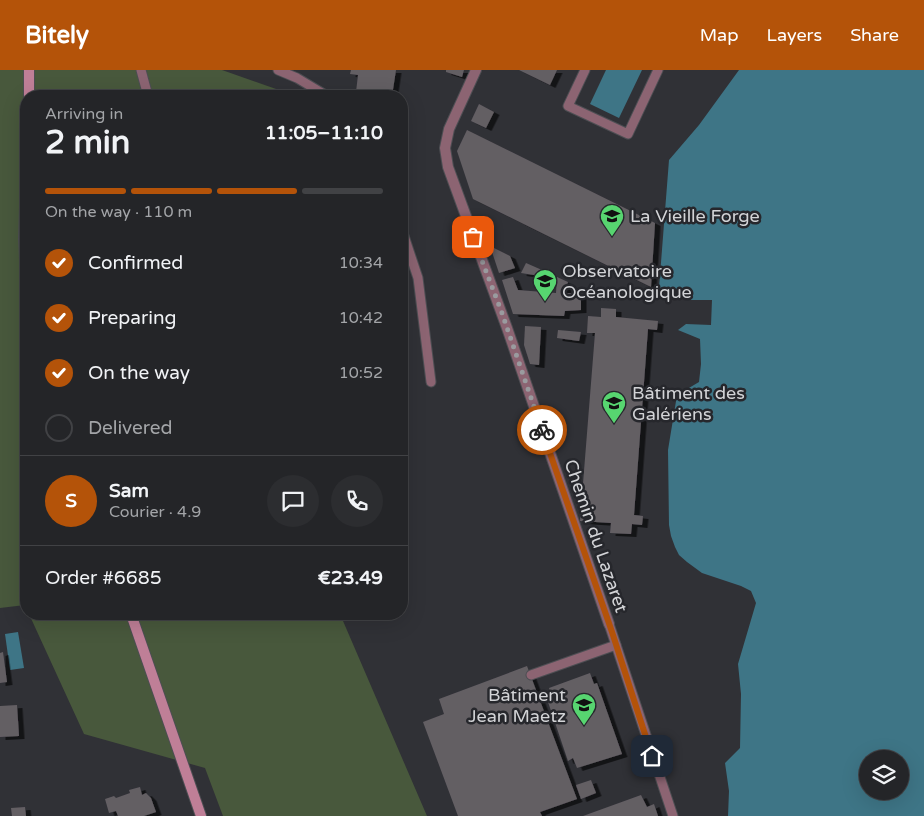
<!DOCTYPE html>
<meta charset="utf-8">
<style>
:root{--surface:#242528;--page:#2c2d30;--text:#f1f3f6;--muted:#a3a5a8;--line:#414245;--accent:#b45309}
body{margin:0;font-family:"Varela Round",sans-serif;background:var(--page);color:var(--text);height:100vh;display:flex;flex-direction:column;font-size:19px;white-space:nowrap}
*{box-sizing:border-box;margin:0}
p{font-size:16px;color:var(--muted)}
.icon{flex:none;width:28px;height:28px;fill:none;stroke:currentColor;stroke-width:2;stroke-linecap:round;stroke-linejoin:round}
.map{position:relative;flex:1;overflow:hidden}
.panel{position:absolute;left:20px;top:20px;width:388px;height:530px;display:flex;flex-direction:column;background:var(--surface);border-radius:20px;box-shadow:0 5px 20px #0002,0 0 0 1px var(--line)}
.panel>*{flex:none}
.fabs{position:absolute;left:859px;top:680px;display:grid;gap:10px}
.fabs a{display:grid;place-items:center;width:50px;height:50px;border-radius:50%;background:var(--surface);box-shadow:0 5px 20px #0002,0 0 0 1px var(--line);font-size:25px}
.pin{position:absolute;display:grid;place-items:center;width:42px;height:42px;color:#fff;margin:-21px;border-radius:10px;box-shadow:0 2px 8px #0006}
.courier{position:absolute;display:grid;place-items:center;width:50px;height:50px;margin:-25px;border:4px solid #b45309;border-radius:50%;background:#fff;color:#222;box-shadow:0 1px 6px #0007}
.head em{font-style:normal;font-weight:700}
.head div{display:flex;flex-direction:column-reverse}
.head{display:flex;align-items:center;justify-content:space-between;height:85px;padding:0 25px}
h1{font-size:32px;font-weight:700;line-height:38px}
.bar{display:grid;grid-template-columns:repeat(4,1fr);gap:8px 5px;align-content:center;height:60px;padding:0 25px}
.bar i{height:6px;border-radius:4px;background:var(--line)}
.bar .active{background:var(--accent)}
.bar p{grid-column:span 4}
.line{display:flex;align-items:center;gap:12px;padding:0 25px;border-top:1px solid var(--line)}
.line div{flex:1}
.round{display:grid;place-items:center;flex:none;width:52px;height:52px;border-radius:26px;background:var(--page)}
ol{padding:0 25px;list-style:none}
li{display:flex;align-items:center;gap:15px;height:55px}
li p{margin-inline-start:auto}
li .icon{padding:5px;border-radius:50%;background:var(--accent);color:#fff;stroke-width:4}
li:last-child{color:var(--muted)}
li i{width:28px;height:28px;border:2px solid var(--line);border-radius:50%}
header{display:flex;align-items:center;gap:30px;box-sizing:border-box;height:70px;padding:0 25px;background:var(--accent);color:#fff}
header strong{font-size:24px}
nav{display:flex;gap:28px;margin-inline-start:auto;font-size:18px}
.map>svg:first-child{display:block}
.green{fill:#48583c}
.water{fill:#3e7586;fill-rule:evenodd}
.building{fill:#635e64;filter:url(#shadow)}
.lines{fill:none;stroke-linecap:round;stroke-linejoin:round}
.service-casing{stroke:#4d4e53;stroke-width:11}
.minor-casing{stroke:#4d4e53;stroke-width:12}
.secondary-casing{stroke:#4d4e53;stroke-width:12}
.service{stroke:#8c6472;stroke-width:9}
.minor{stroke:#8c6472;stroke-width:10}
.secondary{stroke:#bf7f97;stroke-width:10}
.done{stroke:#9a9b9f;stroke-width:5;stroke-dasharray:0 9}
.route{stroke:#b45309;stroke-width:6}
.labels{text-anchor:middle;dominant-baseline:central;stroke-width:5;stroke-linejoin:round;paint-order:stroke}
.poi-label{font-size:18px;fill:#d3d4d7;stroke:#26272c;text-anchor:start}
.street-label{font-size:18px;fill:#d3d4d7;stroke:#26272c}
</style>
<header>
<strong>Bitely</strong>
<nav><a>Map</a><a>Layers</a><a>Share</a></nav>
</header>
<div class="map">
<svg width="924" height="746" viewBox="0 0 924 746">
<defs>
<filter id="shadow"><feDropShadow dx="5.5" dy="3" stdDeviation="0" flood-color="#0009"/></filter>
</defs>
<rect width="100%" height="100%" fill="#303136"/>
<g class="green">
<path d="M 0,0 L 222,0 L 296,26 L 26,26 L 26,537 L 25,535 L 0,538 Z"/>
<path d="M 29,544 L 340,544 L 427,746 L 223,746 L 205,698 L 84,664 Z"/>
</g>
<g class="water">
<path d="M 606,0 L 642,0 L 619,48 L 590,34 Z"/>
<path d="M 739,0 L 924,0 L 924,746 L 728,746 L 729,721 L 725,693 L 740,678 L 741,624 L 738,594 L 756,533 L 751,521 L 741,516 L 702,503 L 687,492 L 679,485 L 675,477 L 671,466 L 669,455 L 668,380 L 677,325 L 699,312 L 701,294 L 700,269 L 678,260 L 686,254 L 711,255 L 712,230 L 687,230 C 680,220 671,218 659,218 L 669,90 L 699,55 ZM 868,689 L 900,689 L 900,721 L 868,721 Z"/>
<path d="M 18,562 L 24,598 L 10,600 L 5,564 Z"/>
</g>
<g class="building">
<path d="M 351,0 L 396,0 L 392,26 L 356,22 L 358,5 L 350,4 Z"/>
<path d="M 446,0 L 464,0 L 462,7 L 446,2 Z"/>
<path d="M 519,0 L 557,0 L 550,15 Z"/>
<path d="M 479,34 L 494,42 L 486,58 L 471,51 Z"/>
<path d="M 467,60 L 655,153 L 651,217 L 473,129 L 457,81 Z"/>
<path d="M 490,176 L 510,186 L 515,198 L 499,203 Z"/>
<path d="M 526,193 L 542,200 L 540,206 L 521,203 Z"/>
<path d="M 513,207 L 518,220 L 556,223 L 557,207 L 568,212 L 565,223 L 581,224 L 581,240 L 565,241 L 564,246 L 513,244 L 502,210 Z"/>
<path d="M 601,238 L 616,239 L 616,247 L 658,251 L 657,260 L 648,259 L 634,445 L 643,446 L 642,455 L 632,454 L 631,464 L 610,463 L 611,453 L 580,451 L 595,263 L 587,263 L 588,246 L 601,247 Z"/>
<path d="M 525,256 L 541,257 L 539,295 L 530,294 L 524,275 Z"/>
<path d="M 558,260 L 581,262 L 579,271 L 557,268 Z"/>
<path d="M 3,582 L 7,612 L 0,613 L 0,583 Z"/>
<path d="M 527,596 L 577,729 L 540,742 L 542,746 L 458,746 L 423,652 L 444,644 L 439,629 Z"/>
<path d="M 590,603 L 594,614 L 597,613 L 622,684 L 577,698 L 573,688 L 568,691 L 547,629 L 552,627 L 549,618 Z"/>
<path d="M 17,635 L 19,666 L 0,667 L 0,636 Z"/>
<path d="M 591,710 L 596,723 L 581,729 L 576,715 Z"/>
<path d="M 140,717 L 142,725 L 146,723 L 151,728 L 156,742 L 144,746 L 118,746 L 116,741 L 109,743 L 105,729 L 114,726 L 116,728 L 130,723 L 129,720 Z"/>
<path d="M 641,725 L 647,737 L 654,734 L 658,746 L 583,746 Z"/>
<path d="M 25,737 L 26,746 L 12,746 L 11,738 Z"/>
</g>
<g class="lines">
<g class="service-casing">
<g id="service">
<path d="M 141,0 L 148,26"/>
<path d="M 278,0 L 297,8 L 327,26"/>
<path d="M 585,0 L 568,36 L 628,64 L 658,0"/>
<path d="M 401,157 L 418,208 L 431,312"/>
<path d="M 609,554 L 673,746"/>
<path d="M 531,605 L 616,575"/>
</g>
</g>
<g class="minor-casing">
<path id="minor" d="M 476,0 L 449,59 L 445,78 L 448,97 L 507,258 L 609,554"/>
</g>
<g class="secondary-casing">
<g id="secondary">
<path d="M 29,0 L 29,26"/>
<path d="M 26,106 L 24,169 L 26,208"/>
<path d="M 131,544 L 201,746"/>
</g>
</g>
<use href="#service" class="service"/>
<use href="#minor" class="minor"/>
<use href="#secondary" class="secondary"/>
</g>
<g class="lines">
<path class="done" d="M 473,167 L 502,243 L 542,360"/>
<path class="route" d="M 542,360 L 612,562 L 652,686"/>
</g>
<defs>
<g id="university-pin" transform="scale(1.25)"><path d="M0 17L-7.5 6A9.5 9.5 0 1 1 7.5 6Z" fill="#57d570" stroke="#26272c"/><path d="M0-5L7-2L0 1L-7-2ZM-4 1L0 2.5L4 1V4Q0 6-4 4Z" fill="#111"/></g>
</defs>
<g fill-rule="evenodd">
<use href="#university-pin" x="612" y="146"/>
<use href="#university-pin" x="545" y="211"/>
<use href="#university-pin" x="614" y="333"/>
<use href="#university-pin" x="584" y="635"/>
</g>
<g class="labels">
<g class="poi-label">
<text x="630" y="146">La Vieille Forge</text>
<text x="562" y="201">Observatoire<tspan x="562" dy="21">Océanologique</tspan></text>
<text x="632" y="323">Bâtiment des<tspan x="632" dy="21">Galériens</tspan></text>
<text x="566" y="625" text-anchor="end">Bâtiment<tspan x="566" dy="21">Jean Maetz</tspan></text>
</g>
<g class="street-label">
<text transform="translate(596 466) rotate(71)">Chemin du Lazaret</text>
</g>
</g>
</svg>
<div class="fabs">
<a><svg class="icon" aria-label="layers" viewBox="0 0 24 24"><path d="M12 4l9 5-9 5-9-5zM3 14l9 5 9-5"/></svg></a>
</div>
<div class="pin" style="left:473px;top:167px;background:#ea580c"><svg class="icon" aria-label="bag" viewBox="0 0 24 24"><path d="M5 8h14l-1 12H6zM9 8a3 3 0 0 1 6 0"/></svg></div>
<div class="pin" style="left:652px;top:686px;background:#1f2937"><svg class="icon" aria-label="home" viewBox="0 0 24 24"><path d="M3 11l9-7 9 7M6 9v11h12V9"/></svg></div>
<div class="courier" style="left:542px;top:360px"><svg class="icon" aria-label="bike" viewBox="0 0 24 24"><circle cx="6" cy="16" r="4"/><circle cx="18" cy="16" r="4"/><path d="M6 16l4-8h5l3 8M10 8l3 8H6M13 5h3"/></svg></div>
<section class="panel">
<div class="head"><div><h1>2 min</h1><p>Arriving in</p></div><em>11:05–11:10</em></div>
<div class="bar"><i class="active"></i><i class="active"></i><i class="active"></i><i></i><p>On the way · 110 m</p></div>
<ol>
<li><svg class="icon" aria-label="check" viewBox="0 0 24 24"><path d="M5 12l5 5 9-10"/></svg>Confirmed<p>10:34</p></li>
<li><svg class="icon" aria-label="check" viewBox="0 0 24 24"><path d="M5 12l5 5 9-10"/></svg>Preparing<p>10:42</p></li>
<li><svg class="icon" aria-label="check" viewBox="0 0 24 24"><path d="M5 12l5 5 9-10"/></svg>On the way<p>10:52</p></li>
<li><i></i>Delivered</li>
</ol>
<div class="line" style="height:90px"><b class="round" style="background:var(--accent);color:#fff">S</b><div><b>Sam</b><p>Courier · 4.9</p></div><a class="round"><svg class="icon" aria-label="chat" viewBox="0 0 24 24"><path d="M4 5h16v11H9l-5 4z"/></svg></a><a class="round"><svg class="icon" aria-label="phone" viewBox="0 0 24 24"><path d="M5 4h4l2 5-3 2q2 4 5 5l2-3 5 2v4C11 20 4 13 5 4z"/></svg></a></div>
<div class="line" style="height:65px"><div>Order #6685</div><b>€23.49</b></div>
</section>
</div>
